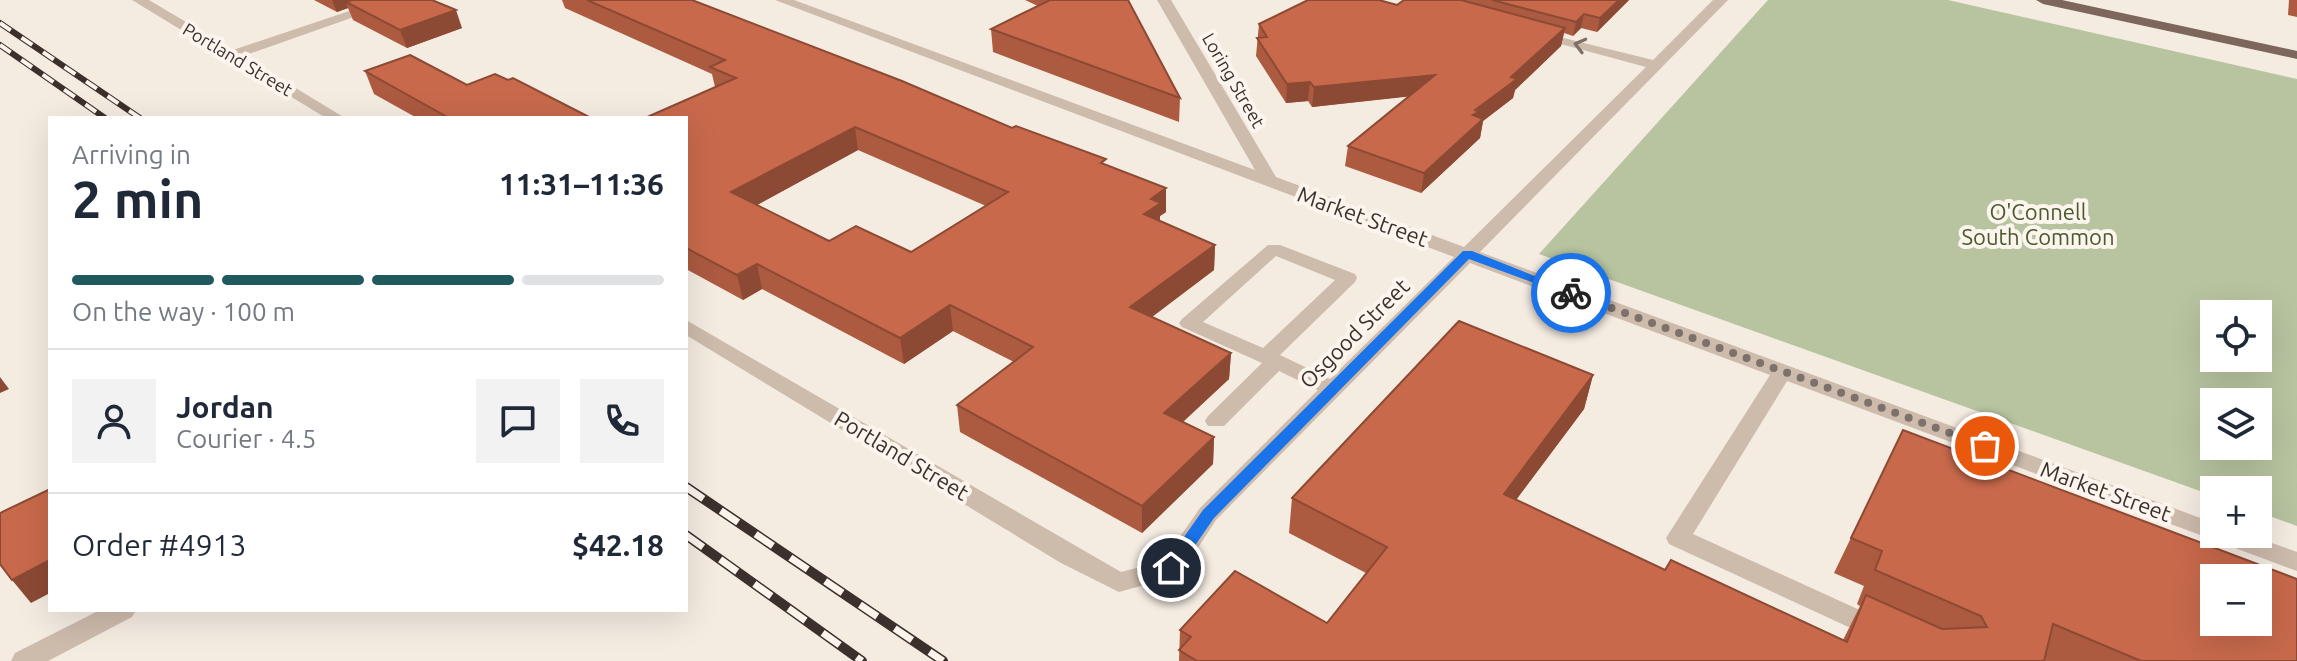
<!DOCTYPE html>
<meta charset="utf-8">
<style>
:root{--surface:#fff;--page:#f2f2f3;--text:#1f2937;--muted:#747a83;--line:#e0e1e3;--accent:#1f5a5e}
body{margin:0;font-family:Ubuntu,sans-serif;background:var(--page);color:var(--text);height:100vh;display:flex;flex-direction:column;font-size:30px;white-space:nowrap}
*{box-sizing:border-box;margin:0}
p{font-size:26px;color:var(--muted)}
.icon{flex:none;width:44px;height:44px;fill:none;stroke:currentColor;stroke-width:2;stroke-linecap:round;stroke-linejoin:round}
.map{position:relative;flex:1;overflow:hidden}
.side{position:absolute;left:48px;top:116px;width:640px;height:496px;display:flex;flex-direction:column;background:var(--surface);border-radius:0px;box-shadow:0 8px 32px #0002}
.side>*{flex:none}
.fabs{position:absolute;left:2200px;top:300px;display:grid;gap:16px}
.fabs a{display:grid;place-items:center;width:72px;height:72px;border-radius:0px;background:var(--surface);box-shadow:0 8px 32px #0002;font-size:40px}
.pin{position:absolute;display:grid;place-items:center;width:68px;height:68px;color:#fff;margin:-34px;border:4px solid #fff;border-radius:50%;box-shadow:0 2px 8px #0007}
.courier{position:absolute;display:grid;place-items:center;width:80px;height:80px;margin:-40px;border:6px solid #1a73e8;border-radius:50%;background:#fff;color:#222;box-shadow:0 2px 10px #0007}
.summary em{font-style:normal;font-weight:600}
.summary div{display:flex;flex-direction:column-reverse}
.summary{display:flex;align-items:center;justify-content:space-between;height:136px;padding:0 24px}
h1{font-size:52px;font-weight:600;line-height:60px}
.bar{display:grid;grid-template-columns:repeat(4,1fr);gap:12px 8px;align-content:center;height:96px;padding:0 24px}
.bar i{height:10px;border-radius:6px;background:var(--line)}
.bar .current{background:var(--accent)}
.bar p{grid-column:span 4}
.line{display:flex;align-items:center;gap:20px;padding:0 24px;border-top:2px solid var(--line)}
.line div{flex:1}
.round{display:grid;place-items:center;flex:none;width:84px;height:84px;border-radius:0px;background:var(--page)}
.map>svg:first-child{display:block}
.green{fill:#b8c4a0;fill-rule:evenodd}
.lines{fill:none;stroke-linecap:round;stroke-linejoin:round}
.minor{fill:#cdbbac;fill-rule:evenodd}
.major{fill:#7d675c;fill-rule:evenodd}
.rail-far1-casing{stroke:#3b302b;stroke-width:6}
.rail-casing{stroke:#3b302b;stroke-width:10}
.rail-far1{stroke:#fbf5ee;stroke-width:4;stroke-dasharray:13;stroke-linecap:butt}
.rail{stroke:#fbf5ee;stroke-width:7;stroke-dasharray:21;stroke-linecap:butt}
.wall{fill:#ac5a40;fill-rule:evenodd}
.shaded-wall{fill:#8c4a34}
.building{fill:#c8694b;stroke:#8c4a34;stroke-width:2;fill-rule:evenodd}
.oneway{stroke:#7d6f65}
.route{fill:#1a73e8}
.done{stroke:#7c716b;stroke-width:8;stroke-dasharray:0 14.4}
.labels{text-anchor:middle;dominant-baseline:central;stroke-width:8;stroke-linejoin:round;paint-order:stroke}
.far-street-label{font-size:18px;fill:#3b302b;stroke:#fbf5ee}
.park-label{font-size:22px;fill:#4a5a2e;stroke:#fbf5ee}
.street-label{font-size:22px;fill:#3b302b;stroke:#fbf5ee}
</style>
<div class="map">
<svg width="2297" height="661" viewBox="0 0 2297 661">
<rect width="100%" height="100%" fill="#f4ebe1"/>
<path class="green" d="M 1768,0 L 1948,0 L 2297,79 L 2297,526 L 2258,512 L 2258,490 L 2214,490 L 2214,496 L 1539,254 ZM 2214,314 L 2258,314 L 2258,358 L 2214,358 ZM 2258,402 L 2258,446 L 2214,446 L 2214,402 Z"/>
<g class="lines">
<g class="minor">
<path d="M 132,0 L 149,0 L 233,50 L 382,0 L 402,0 L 243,56 L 345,118 L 326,118 Z"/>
<path d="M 775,0 L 794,0 L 1255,170 L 1157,0 L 1171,0 L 1276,177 L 1464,247 L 1646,67 L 1531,36 L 1531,30 L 1653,60 L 1713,0 L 1728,0 L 1480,252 L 2214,523 L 2214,534 L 2247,534 L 2297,552 L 2297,571 L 1787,381 L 1693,534 L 1886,622 L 1890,629 L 1886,636 L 1877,639 L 1868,636 L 1669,544 L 1666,538 L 1770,375 L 1470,263 L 1216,520 L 1180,575 L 1119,592 L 1061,563 L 686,335 L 686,320 L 1121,572 L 1163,561 L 1200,508 L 1318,390 L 1279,371 L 1224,426 L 1208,426 L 1205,421 L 1208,416 L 1262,363 L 1182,327 L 1179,323 L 1182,319 L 1268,245 L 1280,245 L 1355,274 L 1357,278 L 1355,282 L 1280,355 L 1330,379 L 1454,257 ZM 1276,256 L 1335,280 L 1263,348 L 1203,322 Z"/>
<path d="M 100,610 L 136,610 L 132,617 L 48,661 L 11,661 L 15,653 Z"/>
</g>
<path class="major" d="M 2036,0 L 2062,0 L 2297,51 L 2297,59 L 2043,4 Z"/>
<g class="rail-far1-casing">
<g id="rail-far1">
<path d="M 0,23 L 140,118"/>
<path d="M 0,45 L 105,118"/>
</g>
</g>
<g class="rail-casing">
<g id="rail">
<path d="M 686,487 L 943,661"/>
<path d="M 686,535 L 862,661"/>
</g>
</g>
<use href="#rail-far1" class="rail-far1"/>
<use href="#rail" class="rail"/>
</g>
<g class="wall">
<path d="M 314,0 L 432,0 L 462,28 L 407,48 L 353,20 L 348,8 L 337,12 Z"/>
<path d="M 562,0 L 692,0 L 1012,128 L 1166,188 L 1166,212 L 1160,216 L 1160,221 L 1215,245 L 1214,270 L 1151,317 L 1231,353 L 1229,379 L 1183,422 L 1214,437 L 1213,464 L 1142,533 L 960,432 L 957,405 L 1014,362 L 953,331 L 904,364 L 762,289 L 743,300 L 686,269 L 686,118 L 715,87 L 712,74 L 565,8 ZM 858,150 L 986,206 L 911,252 L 829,241 L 757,205 Z"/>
<path d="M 1025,0 L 1128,0 L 1180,98 L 1179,122 L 993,52 L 991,29 L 1038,6 Z"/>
<path d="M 1404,0 L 1629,0 L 1597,32 L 1581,28 L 1573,36 L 1564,33 L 1561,46 L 1515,90 L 1513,98 L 1483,121 L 1480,138 L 1421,193 L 1345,166 L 1348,146 L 1409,96 L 1312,107 L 1308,101 L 1286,103 L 1256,56 L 1259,24 L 1397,5 Z"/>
<path d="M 2289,0 L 2297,0 L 2297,17 L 2288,15 Z"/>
<path d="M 365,71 L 467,85 L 591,118 L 417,118 L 374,94 Z"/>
<path d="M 1593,375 L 1584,409 L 1516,500 L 1665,570 L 1843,640 L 1860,606 L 1857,604 L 1864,586 L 1834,573 L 1903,430 L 2297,661 L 1179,661 L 1180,630 L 1327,623 L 1366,573 L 1289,533 L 1292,498 Z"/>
</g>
<g class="shaded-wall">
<path d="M 332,0 L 373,0 L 346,2 L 348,8 L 337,12 Z"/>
<path d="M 1619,0 L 1629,0 L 1597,32 L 1600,18 Z"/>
<path d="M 456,10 L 462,28 L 407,48 L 400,30 Z"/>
<path d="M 1584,14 L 1581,28 L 1573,36 L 1576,22 Z"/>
<path d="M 1565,28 L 1561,46 L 1515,90 L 1513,98 L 1483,121 L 1480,138 L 1421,193 L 1424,173 L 1475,110 Z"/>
<path d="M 1435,75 L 1432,94 L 1312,107 L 1314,87 Z"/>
<path d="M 1310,82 L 1308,101 L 1286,103 L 1287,84 Z"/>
<path d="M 855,127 L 858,150 L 737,216 L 731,192 Z"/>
<path d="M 1166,188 L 1166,212 L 1160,216 L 1160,227 L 1144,214 L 1151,199 Z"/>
<path d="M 1215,245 L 1214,270 L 1131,333 L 1130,307 Z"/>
<path d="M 757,264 L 762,289 L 743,300 L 737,275 Z"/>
<path d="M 950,305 L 953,331 L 904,364 L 900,338 Z"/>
<path d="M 1231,353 L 1229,379 L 1164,439 L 1164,413 Z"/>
<path d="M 1593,375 L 1584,409 L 1495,528 L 1504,494 Z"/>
<path d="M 0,377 L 9,389 L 0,393 Z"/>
<path d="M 1214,437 L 1213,464 L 1142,533 L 1142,506 Z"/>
<path d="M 50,560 L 50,593 L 31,603 L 12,580 Z"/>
</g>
<g class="building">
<path d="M 353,0 L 432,0 L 456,10 L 400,30 L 346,2 Z"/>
<path d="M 587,0 L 692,0 L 902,81 L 1012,128 L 1016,126 L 1106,159 L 1101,163 L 1166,188 L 1151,199 L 1161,203 L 1144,214 L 1215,245 L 1130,307 L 1231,353 L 1164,413 L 1214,437 L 1142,506 L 957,405 L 1033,347 L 950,305 L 900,338 L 757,264 L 737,275 L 686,248 L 686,118 L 645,118 L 736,78 L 710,67 L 725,60 ZM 855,127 L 1008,192 L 911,252 L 856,226 L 829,241 L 731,192 Z"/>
<path d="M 1050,0 L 1128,0 L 1180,98 L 991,29 Z"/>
<path d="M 1308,0 L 1379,0 L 1397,5 L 1404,0 L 1461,0 L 1565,28 L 1511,77 L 1517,79 L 1475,110 L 1479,112 L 1473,115 L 1483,119 L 1424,173 L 1348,146 L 1435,75 L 1314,87 L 1310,82 L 1287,84 L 1257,38 L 1267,37 L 1259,24 Z"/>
<path d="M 1492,0 L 1619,0 L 1600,18 L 1584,14 L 1576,22 Z"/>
<path d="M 410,55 L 467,85 L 495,74 L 508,80 L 513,78 L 591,118 L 449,118 L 365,71 Z"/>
<path d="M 1459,321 L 1593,375 L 1504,494 L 1665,570 L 1671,560 L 1847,642 L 1866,595 L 1942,629 L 1987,627 L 1981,616 L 1875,570 L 1882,551 L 1851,538 L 1903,430 L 2297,579 L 2297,661 L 2141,661 L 2053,624 L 2044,661 L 1197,661 L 1179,650 L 1191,637 L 1180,630 L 1235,571 L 1327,623 L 1387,547 L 1292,498 ZM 2214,578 L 2258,578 L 2258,622 L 2214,622 Z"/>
<path d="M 50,489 L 50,560 L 12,580 L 0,564 L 0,513 Z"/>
</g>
<defs><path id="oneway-chevron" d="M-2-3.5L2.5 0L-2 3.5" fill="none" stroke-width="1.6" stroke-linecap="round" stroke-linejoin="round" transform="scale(2)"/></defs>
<use class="oneway" href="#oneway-chevron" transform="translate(1580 45) rotate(-165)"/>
<path class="route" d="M 1463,251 L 1472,251 L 1577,293 L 1567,295 L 1469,259 L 1214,518 L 1176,573 L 1165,573 L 1165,564 L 1203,510 Z"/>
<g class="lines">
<path class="done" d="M 1571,293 L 1985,446"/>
</g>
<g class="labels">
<g class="far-street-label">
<text transform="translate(238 59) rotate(31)">Portland Street</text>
<text transform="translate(1234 80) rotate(60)">Loring Street</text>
</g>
<g class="park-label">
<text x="2038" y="211">O'Connell<tspan x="2038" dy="25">South Common</tspan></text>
</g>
<g class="street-label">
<text transform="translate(1363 216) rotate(20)">Market Street</text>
<text transform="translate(1354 333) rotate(-45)">Osgood Street</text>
<text transform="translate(902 455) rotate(31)">Portland Street</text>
<text transform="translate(2106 491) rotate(20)">Market Street</text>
</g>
</g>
</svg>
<div class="fabs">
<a><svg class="icon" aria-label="locate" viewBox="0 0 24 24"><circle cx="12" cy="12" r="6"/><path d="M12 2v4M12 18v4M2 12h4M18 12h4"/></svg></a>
<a><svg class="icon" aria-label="layers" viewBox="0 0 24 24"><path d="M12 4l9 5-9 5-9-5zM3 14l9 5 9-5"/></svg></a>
<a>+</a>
<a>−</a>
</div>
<div class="pin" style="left:1985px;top:446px;background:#ea580c"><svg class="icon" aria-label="bag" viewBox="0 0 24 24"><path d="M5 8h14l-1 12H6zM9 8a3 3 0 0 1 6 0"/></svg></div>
<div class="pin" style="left:1171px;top:568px;background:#1f2937"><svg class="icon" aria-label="home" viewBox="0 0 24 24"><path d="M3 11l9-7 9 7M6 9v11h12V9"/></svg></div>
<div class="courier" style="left:1571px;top:293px"><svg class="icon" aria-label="bike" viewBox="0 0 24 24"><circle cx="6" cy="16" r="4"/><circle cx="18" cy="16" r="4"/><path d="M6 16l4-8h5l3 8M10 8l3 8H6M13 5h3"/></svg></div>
<section class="side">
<div class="summary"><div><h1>2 min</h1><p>Arriving in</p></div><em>11:31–11:36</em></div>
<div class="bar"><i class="current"></i><i class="current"></i><i class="current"></i><i></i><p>On the way · 100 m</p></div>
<div class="line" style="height:144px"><a class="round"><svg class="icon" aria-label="person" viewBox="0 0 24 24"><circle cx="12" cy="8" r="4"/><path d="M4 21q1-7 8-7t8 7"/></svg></a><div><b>Jordan</b><p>Courier · 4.5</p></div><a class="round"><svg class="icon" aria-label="chat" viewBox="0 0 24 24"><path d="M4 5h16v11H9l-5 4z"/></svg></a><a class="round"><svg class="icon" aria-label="phone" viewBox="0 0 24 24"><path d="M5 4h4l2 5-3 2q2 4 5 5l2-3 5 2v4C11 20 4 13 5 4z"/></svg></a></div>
<div class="line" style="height:104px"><div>Order #4913</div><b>$42.18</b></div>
</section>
</div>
